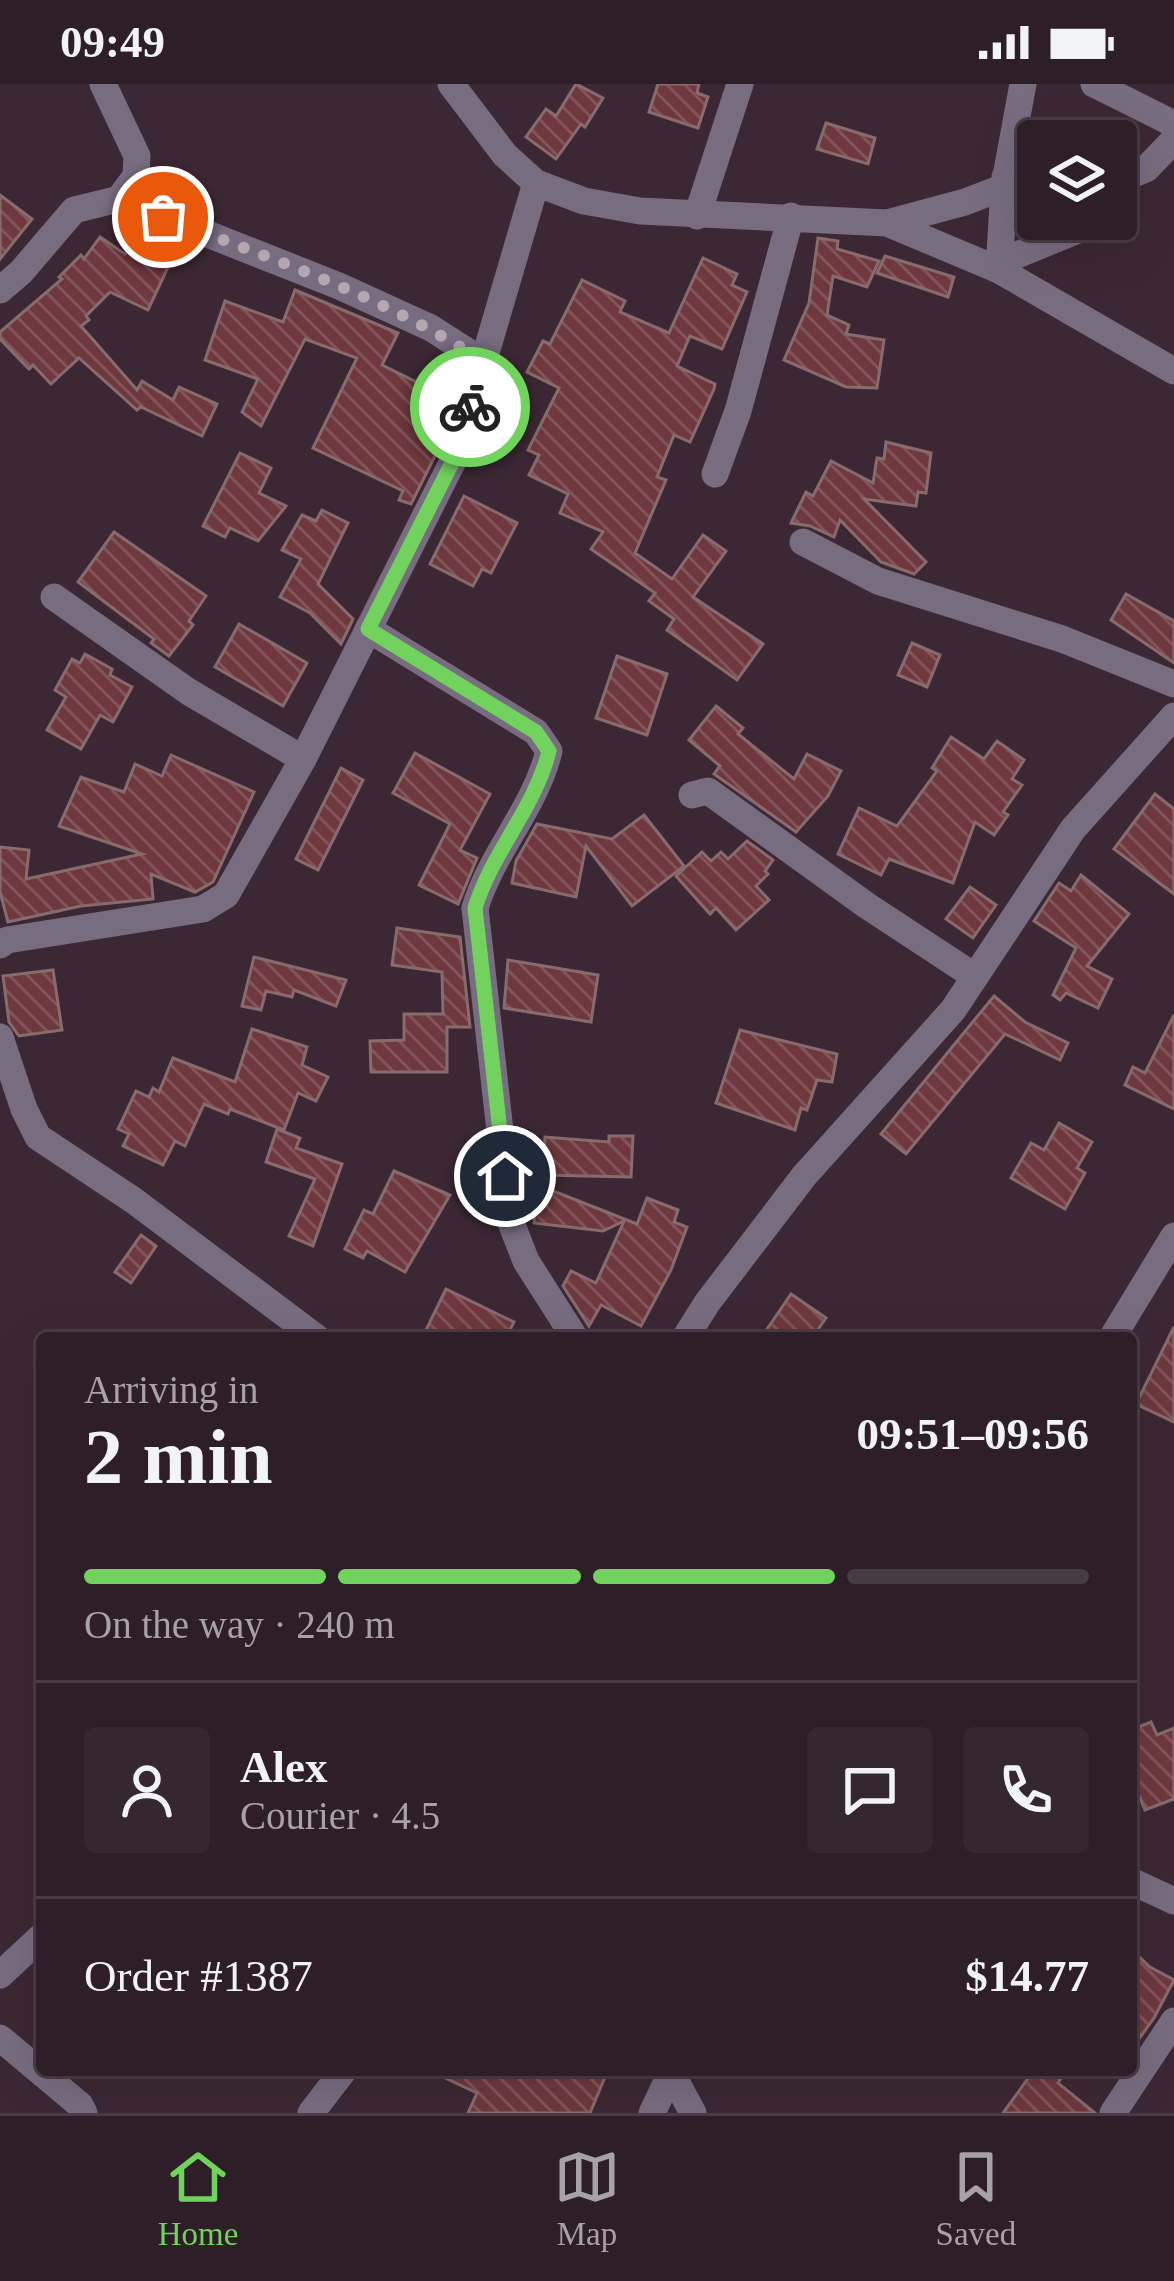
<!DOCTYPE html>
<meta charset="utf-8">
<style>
:root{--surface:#2d1e27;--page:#35272f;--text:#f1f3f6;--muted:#a7a2a7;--line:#483c44;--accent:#71d35e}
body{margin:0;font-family:Georgia,serif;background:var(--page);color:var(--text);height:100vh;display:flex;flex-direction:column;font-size:45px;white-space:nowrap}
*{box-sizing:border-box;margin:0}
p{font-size:39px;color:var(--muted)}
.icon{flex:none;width:66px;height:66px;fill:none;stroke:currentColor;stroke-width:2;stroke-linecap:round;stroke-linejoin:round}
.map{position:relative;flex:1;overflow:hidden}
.panel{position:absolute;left:36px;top:1248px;width:1101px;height:744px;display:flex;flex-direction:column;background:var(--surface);border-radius:12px;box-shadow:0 12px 48px #0002,0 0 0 3px var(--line)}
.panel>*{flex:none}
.buttons{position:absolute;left:1017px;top:36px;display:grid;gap:24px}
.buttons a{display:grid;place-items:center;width:120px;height:120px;border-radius:12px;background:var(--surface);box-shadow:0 12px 48px #0002,0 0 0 3px var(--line);font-size:60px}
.pin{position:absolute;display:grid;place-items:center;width:102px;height:102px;color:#fff;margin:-51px;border:6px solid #fff;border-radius:50%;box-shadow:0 3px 12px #0007}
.courier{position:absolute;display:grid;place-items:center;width:120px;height:120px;margin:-60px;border:9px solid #71d35e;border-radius:50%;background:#fff;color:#222;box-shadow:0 3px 15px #0007}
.head em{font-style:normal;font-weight:800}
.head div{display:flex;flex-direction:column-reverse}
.head{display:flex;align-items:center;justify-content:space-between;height:204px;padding:0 48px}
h1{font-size:78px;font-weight:800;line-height:90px}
.bar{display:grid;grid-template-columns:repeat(4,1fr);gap:18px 12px;align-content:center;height:144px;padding:0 48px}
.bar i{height:15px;border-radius:9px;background:var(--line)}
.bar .current{background:var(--accent)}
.bar p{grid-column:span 4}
.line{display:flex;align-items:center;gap:30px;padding:0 48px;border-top:3px solid var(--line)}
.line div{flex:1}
.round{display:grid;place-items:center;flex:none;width:126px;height:126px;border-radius:12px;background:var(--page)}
.status{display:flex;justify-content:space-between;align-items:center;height:84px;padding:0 60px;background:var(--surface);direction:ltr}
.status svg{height:33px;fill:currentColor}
.dock{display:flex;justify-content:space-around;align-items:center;height:168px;border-top:3px solid var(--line);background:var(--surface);font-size:33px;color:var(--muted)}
.dock a{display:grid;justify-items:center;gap:6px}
.dock .current{color:var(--accent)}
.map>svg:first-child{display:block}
.building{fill:url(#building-back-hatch);stroke:#886b6d;stroke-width:3}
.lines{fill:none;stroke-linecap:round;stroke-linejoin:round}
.minor{stroke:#786c81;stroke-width:27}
.done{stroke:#b6a6b0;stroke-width:12;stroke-dasharray:0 21.6}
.route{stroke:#71d35e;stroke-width:15}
</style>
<div class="status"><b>09:49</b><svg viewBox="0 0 49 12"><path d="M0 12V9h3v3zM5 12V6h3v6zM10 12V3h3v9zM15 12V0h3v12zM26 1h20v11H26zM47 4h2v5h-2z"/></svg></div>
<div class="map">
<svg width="1174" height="2029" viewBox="0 0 1174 2029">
<defs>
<pattern id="building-back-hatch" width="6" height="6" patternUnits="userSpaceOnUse" patternTransform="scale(3)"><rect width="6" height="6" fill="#6e383e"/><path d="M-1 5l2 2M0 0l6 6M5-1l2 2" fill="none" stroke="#83555a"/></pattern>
</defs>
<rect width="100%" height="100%" fill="#3c2834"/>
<g class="building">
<path d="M 576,0 L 603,14 L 585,43 L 581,40 L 556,75 L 526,53 L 546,25 L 556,32 Z"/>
<path d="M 658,0 L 699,0 L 697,9 L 708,13 L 698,44 L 649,28 Z"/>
<path d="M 826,39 L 875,54 L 868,80 L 817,65 Z"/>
<path d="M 0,111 L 32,135 L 0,175 Z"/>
<path d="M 100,153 L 125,170 L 131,162 L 149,175 L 156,160 L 175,168 L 148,226 L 110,208 L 86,232 L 89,236 L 81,242 L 137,306 L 142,297 L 173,316 L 179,303 L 217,320 L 202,352 L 141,323 L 137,326 L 79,274 L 51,300 L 33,281 L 29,285 L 0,255 L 0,248 L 62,195 L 59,193 L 81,171 L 84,175 Z"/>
<path d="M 818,154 L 838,157 L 837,165 L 879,177 L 867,203 L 833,192 L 827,231 L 849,241 L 846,250 L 884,256 L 877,304 L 846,303 L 784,276 L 809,219 Z"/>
<path d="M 885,172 L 954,193 L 948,213 L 877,189 Z"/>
<path d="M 703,174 L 737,190 L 732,201 L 747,208 L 722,265 L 690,252 L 677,282 L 715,300 L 714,305 L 690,358 L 674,351 L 657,393 L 666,396 L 635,469 L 672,495 L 703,451 L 726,467 L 693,513 L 763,560 L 737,596 L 667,546 L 674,535 L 649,517 L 655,509 L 591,465 L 603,448 L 560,429 L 568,410 L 529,391 L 539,371 L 528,366 L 559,304 L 527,288 L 543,257 L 550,260 L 582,196 L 625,217 L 620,228 L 669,249 Z"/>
<path d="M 295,206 L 398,249 L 382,281 L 439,309 L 453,281 L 462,286 L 439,364 L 411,420 L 399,416 L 403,407 L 313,364 L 357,274 L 305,255 L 261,342 L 242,328 L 258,295 L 205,276 L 225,217 L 283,238 Z"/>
<path d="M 886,358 L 931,369 L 926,409 L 918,408 L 916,422 L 864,415 L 926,478 L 914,490 L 881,478 L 840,436 L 834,453 L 810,442 L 791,439 L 806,408 L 813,412 L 831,377 L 873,399 L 877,374 L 884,375 Z"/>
<path d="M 240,369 L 271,384 L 259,409 L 286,422 L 258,457 L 230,444 L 225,453 L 203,442 Z"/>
<path d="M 464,412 L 517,439 L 491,489 L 482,485 L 473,502 L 430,480 Z"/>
<path d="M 322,426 L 348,439 L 318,500 L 353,535 L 341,560 L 310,529 L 280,513 L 301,475 L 282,466 L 302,431 L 316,437 Z"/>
<path d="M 114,448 L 206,512 L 189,537 L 193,541 L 169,572 L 151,559 L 154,555 L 78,498 Z"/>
<path d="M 1126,510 L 1174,537 L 1174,579 L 1111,536 Z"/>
<path d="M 239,540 L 307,579 L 283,622 L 215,583 Z"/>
<path d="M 912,559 L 940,571 L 927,603 L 898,591 Z"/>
<path d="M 85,570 L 112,585 L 110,591 L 132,603 L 113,638 L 100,631 L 81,665 L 47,646 L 66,613 L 55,606 L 72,575 L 80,579 Z"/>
<path d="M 617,572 L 667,590 L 647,651 L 596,634 Z"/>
<path d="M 716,622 L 743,644 L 738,650 L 794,695 L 807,670 L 841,687 L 828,712 L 796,748 L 714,690 L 720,682 L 689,656 Z"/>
<path d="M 951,653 L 984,675 L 997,657 L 1024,676 L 1012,695 L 1022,701 L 1003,728 L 1008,731 L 994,751 L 975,738 L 953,799 L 889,775 L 881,791 L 838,770 L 859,724 L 897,742 L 937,687 L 932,684 Z"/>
<path d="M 415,669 L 490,710 L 460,766 L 477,774 L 458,820 L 419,801 L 450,740 L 393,709 Z"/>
<path d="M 171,671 L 254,708 L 213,798 L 195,808 L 151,790 L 153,815 L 81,822 L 8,838 L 0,808 L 0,763 L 29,766 L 26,795 L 142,770 L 59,742 L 81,693 L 124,708 L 135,680 L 162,692 Z"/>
<path d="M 341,684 L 363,696 L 318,786 L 296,775 Z"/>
<path d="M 1155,710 L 1174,725 L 1174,810 L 1114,765 Z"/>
<path d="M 644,731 L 684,782 L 632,822 L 586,762 L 576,813 L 512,799 L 516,777 L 537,740 L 612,755 Z"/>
<path d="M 747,757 L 773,776 L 765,787 L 768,790 L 756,802 L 769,816 L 736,846 L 716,824 L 710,830 L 676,792 L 702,768 L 711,777 L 721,768 L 728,775 Z"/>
<path d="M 1081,791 L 1129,830 L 1087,882 L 1112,895 L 1098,924 L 1066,909 L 1060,916 L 1053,911 L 1076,864 L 1034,837 L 1059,799 L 1071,807 Z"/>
<path d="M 970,803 L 996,821 L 973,854 L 946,835 Z"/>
<path d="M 397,844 L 460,853 L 470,943 L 447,943 L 447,988 L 371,988 L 370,957 L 404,956 L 404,930 L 443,930 L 442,888 L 392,881 Z"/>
<path d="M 254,873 L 346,896 L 336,922 L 294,906 L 292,913 L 266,907 L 261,926 L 242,922 Z"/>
<path d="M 508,876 L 598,891 L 591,938 L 504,924 Z"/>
<path d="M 53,886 L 62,946 L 19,952 L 9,938 L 3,892 Z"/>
<path d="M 994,912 L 1025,938 L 1068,959 L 1060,976 L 1005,950 L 906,1070 L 881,1050 Z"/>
<path d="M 1174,931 L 1174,1025 L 1125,1001 L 1133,983 L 1145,989 Z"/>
<path d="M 252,945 L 307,963 L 302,981 L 328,993 L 316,1017 L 298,1009 L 284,1046 L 230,1025 L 228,1030 L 204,1020 L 185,1062 L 175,1057 L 163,1081 L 123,1062 L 129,1050 L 118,1045 L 136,1007 L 149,1013 L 153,1004 L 159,1008 L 173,974 L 235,998 Z"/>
<path d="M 740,946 L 837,970 L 832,998 L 817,996 L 807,1026 L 801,1024 L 795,1046 L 716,1019 Z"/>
<path d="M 1059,1039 L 1092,1058 L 1077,1084 L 1085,1089 L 1065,1125 L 1011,1094 L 1031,1059 L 1044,1066 Z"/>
<path d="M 277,1045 L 300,1054 L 296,1064 L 342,1080 L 313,1162 L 289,1152 L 315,1095 L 266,1078 Z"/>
<path d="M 609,1052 L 633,1052 L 631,1093 L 543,1091 L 545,1053 L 609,1058 Z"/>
<path d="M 394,1087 L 450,1111 L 405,1188 L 367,1167 L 363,1174 L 345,1165 L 364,1126 L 373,1130 Z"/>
<path d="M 538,1101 L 637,1140 L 647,1114 L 678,1126 L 674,1138 L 687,1143 L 671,1186 L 641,1242 L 601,1221 L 589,1242 L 563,1202 L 571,1187 L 596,1199 L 624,1137 L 603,1147 L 534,1139 Z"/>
<path d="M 141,1151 L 156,1162 L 131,1199 L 115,1188 Z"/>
<path d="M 446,1205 L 514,1238 L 506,1254 L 422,1254 Z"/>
<path d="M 791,1210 L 826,1234 L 812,1254 L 761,1254 Z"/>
<path d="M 1174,1243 L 1174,1338 L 1136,1320 Z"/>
<path d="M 1151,1638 L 1157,1651 L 1174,1644 L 1174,1715 L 1145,1726 L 1131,1692 L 1131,1646 Z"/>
<path d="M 1131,1865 L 1150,1883 L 1174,1896 L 1154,1934 L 1131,1966 Z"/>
<path d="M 428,1986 L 608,1986 L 590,2029 L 468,2029 L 477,2009 Z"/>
<path d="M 1034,1986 L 1067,1986 L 1058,1999 L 1095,2029 L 1003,2029 Z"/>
</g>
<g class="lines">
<g class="minor">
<path d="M 103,0 L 137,72 L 136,92 L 119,115"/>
<path d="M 451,0 L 505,71 L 536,99 L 584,117 L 640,127 L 887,139 L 999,186 L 1174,287"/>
<path d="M 1094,0 L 1174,40"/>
<path d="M 1005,93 L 1038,95"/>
<path d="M 1116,97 L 1146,85 L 1174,56"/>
<path d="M 697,132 L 740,0"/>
<path d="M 887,139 L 965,118 L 1004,103"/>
<path d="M 1000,178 L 1078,146 L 1088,135"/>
<path d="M 999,186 L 1004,103 L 1023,0"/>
<path d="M 0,206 L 21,188 L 74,126 L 119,115 L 339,202 L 431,244 L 484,278"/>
<path d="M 715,390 L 738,327 L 791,132"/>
<path d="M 803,458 L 878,497 L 1062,555 L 1174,600"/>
<path d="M 54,513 L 189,608 L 303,675"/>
<path d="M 368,545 L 536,648 L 549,667 C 535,724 492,768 475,824 L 510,1136 L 526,1177 L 575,1254"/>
<path d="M 692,711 L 708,707 L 866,821 L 974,892"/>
<path d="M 0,861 L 7,856 L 203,825 L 226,811 L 303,675 L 456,371 L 536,99"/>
<path d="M 0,953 L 24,1025 L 38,1053 L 133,1116 L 317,1254"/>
<path d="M 685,1254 L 707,1219 L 804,1092 L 953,926 L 1073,745 L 1174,632"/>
<path d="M 1112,1254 L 1174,1152"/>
<path d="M 1131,1797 L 1174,1817"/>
<path d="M 0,1891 L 42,1852"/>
<path d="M 0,1954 L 80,2021 L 84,2029"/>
<path d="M 670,1986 L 693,2029"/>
<path d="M 311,2029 L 344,1986"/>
<path d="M 652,2029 L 671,1989"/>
<path d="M 1113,2029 L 1174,1937"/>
</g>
</g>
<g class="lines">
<path class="done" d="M 163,133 C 272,175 385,213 484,278 L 470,323"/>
<path class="route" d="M 470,323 L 456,371 L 368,545 L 536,648 L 549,667 C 535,724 492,768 475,824 L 505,1092"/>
</g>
</svg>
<div class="buttons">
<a><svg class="icon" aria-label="layers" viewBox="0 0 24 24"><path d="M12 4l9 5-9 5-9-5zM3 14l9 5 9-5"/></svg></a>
</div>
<div class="pin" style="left:163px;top:133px;background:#ea580c"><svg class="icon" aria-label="bag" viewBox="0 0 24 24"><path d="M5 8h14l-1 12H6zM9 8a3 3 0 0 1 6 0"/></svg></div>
<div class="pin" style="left:505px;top:1092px;background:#1f2937"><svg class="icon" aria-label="home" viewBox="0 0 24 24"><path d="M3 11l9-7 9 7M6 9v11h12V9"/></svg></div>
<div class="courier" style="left:470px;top:323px"><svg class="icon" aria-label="bike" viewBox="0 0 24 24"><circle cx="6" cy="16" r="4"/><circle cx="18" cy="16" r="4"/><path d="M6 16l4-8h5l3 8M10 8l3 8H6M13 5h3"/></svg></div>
<section class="panel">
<div class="head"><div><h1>2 min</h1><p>Arriving in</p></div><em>09:51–09:56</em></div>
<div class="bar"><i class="current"></i><i class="current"></i><i class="current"></i><i></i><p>On the way · 240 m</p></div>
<div class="line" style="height:216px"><a class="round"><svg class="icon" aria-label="person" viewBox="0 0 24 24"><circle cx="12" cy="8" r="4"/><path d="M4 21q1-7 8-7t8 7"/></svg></a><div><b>Alex</b><p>Courier · 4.5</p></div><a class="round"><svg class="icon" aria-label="chat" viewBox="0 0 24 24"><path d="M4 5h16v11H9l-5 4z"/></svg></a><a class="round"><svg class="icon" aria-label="phone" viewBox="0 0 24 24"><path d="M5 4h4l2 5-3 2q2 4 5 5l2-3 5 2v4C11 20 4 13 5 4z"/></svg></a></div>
<div class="line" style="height:156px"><div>Order #1387</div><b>$14.77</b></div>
</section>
</div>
<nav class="dock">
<a class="current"><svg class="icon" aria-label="home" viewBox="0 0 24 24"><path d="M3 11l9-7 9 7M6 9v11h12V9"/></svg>Home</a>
<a><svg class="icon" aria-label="map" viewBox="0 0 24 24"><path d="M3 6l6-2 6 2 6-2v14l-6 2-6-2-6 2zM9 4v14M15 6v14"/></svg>Map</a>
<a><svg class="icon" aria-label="saved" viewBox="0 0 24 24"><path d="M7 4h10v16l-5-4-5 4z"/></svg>Saved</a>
</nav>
